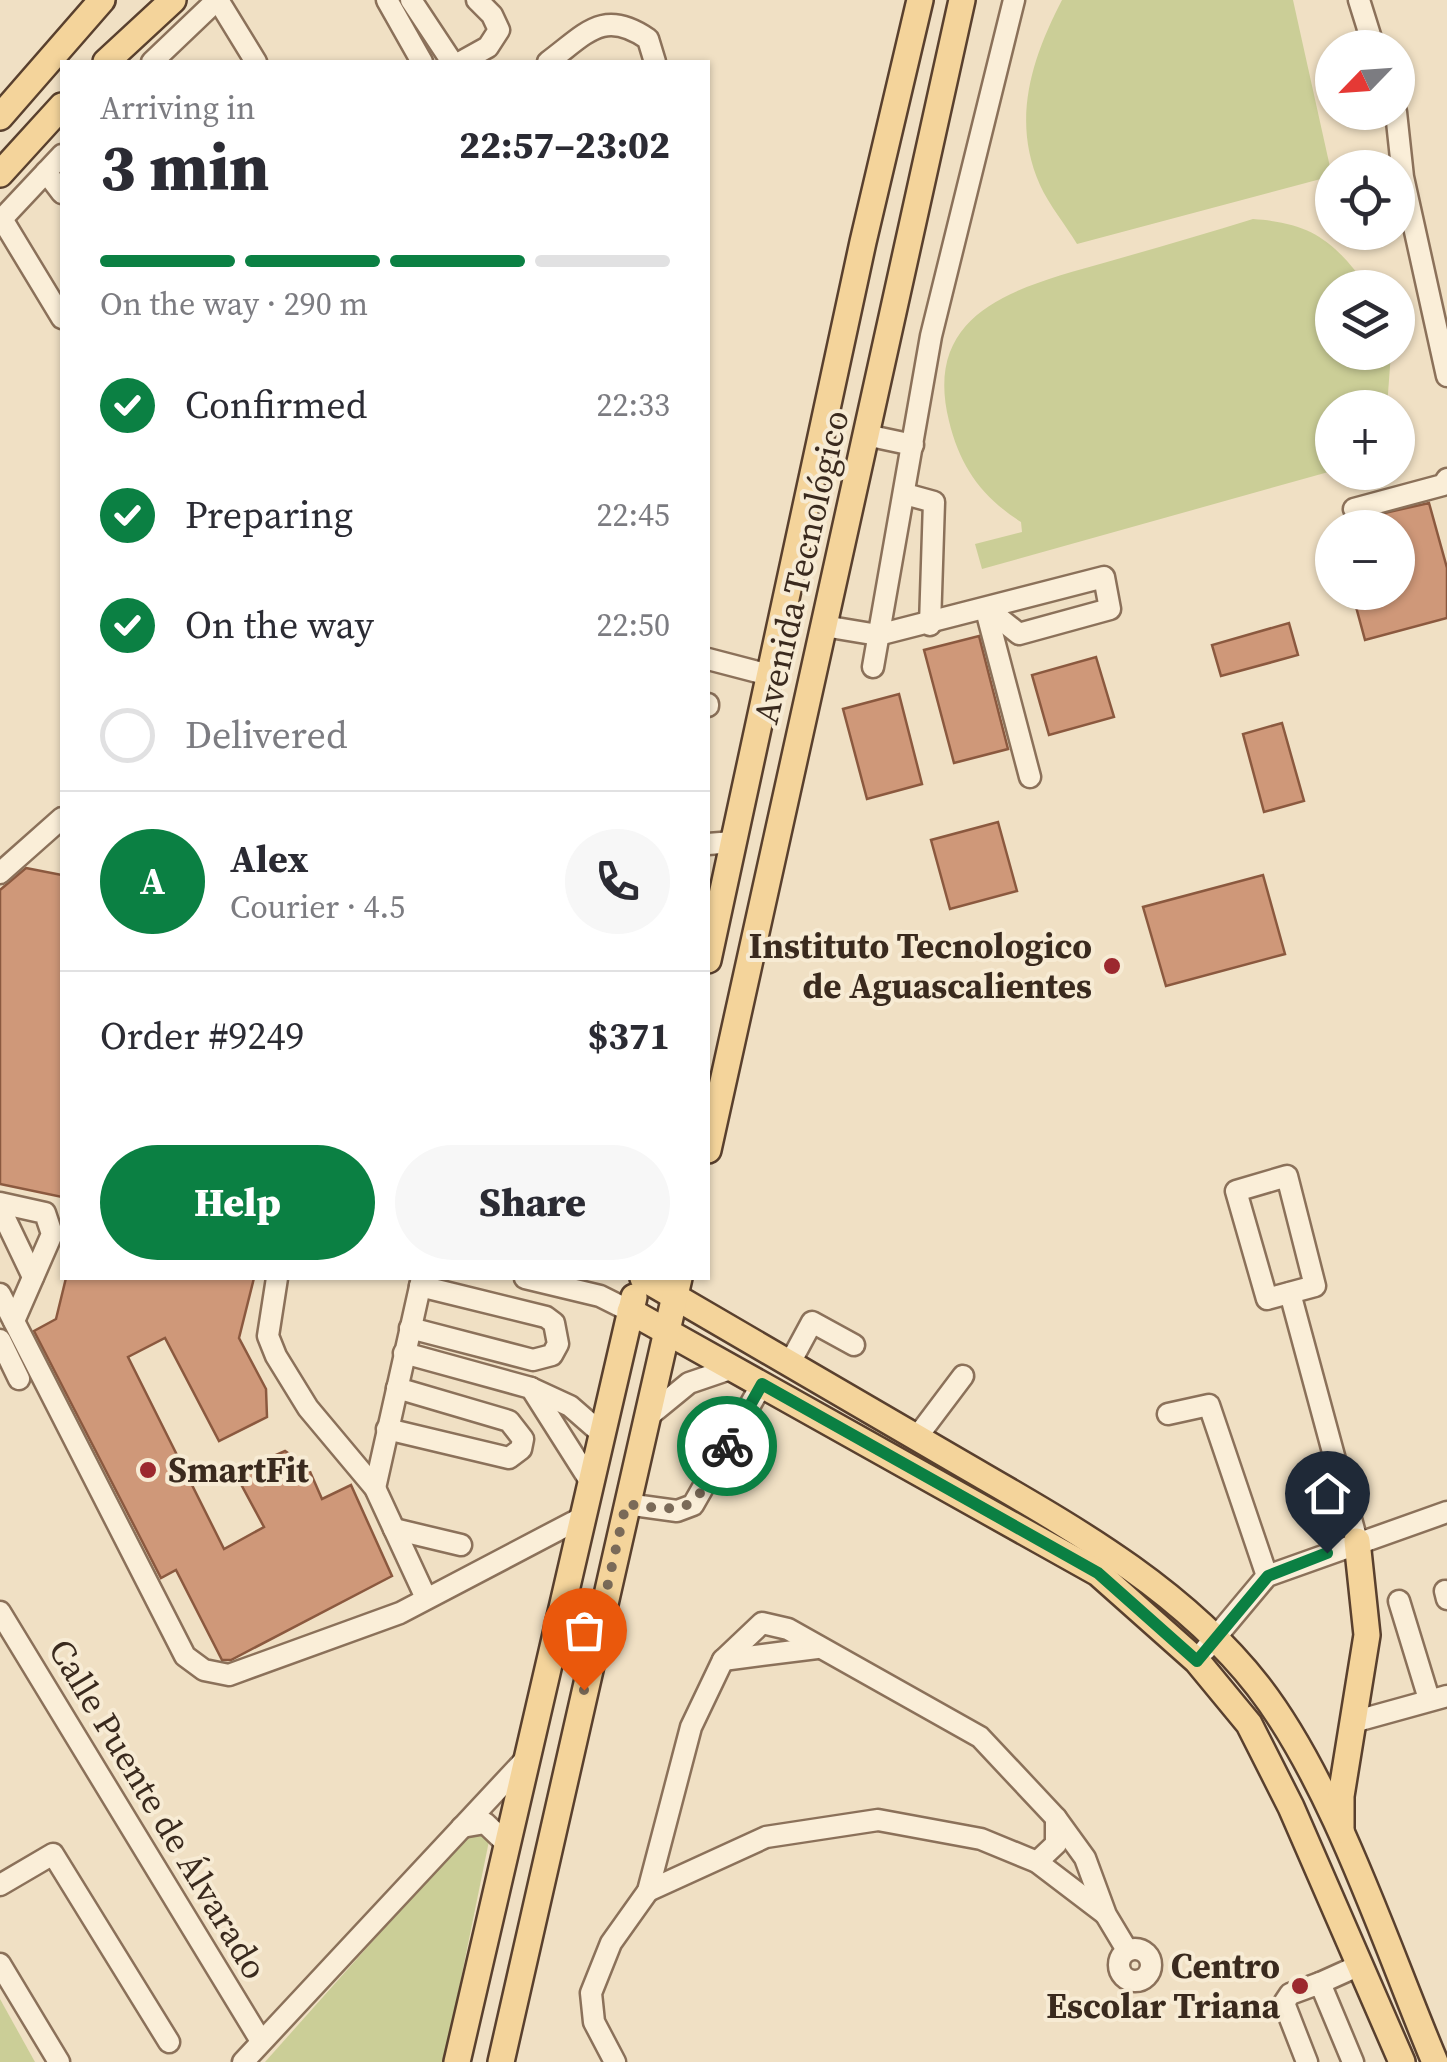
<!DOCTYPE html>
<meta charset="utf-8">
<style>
:root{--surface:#fff;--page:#f7f7f7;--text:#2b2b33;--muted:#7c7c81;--line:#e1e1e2;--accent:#0b8043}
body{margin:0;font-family:"Source Serif 4",serif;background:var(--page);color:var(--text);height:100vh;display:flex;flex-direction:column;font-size:38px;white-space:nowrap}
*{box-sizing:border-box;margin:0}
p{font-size:32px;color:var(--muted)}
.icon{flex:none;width:55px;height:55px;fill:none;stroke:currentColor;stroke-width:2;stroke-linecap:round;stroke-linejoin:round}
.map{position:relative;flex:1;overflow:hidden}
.drawer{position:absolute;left:60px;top:60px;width:650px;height:1220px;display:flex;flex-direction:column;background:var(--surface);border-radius:0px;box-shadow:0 2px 8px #0004}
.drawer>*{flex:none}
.needle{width:65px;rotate:245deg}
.fabs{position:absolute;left:1315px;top:30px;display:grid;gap:20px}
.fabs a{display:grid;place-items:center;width:100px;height:100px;border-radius:50%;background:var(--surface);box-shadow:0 2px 8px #0004;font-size:50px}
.pin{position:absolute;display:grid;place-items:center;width:85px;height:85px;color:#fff;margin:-102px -42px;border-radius:50% 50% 50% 0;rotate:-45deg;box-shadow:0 0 10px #0007}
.pin .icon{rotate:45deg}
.courier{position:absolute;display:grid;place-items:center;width:100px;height:100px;margin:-50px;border:8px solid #0b8043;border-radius:50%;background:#fff;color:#222;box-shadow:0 2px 12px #0007}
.summary em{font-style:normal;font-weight:800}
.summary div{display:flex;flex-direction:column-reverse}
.summary{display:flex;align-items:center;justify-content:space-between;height:170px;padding:0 40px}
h1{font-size:65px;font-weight:800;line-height:75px}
.bar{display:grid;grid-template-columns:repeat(4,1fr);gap:15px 10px;align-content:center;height:120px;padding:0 40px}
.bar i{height:12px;border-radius:8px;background:var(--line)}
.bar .selected{background:var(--accent)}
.bar p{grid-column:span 4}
.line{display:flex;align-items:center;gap:25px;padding:0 40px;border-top:2px solid var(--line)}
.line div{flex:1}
.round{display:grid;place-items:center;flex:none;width:105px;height:105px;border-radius:52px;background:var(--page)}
ol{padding:0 40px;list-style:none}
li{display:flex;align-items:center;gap:30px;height:110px}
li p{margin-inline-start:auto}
li .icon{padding:10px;border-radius:50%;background:var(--accent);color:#fff;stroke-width:4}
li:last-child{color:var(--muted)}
li i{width:55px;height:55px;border:5px solid var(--line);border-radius:50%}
.cta{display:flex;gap:20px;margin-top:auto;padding:20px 40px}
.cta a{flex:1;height:115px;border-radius:60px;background:var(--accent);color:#fff;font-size:40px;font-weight:800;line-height:115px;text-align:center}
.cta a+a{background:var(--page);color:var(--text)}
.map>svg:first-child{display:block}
.green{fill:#cbce97}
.building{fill:#cf9879;stroke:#8b593f;stroke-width:2.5}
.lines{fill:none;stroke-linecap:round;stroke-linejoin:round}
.minor-casing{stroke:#8b715a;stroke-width:25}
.major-casing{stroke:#59402e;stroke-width:30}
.minor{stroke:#faeed8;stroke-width:20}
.major{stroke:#f4d49b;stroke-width:25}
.done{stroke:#7a6a58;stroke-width:10;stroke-dasharray:0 18}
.route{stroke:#0b8043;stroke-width:12}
.poi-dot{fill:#9c282e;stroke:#f7ebd4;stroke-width:4}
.labels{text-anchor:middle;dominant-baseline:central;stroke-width:8;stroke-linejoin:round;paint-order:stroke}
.street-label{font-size:35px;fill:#3a2a1e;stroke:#f7ebd4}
.poi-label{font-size:35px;font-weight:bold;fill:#3a2a1e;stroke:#f7ebd4;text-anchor:end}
</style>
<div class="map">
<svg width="1447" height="2062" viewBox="0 0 1447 2062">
<rect width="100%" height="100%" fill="#f0e0c4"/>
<g class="green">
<path d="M 1062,0 L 1293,0 L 1332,176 L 1077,244 C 1065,224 1049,205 1040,185 C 1011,120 1032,58 1062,0 Z"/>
<path d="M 1253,219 C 1311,223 1333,240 1367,286 L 1332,288 L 1332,352 L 1391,353 L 1387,407 L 1332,408 L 1332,471 L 982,569 L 975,544 L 1022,532 L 1021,522 C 982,497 960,467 949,421 C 921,308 1023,286 1107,262 C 1156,248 1205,234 1253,219 Z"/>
<path d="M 486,1831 L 489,1841 L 444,2062 L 265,2062 L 470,1832 Z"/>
<path d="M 0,1999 L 35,2062 L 0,2062 Z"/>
</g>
<g class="building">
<path d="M 1429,503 L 1447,568 L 1447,618 L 1365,640 L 1352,592 L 1398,592 L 1398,528 L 1341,528 L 1340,523 Z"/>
<path d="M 1289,623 L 1298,655 L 1221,676 L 1212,645 Z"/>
<path d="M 979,636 L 1008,749 L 954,763 L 924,650 Z"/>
<path d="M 1096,657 L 1114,717 L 1049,735 L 1032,675 Z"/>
<path d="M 899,694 L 922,784 L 867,799 L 843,709 Z"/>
<path d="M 1282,723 L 1304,801 L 1264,812 L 1243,734 Z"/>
<path d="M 998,822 L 1017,891 L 950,909 L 931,840 Z"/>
<path d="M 26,868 L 62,875 L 62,1197 L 0,1184 L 0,890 Z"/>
<path d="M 1263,875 L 1285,954 L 1166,986 L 1143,907 Z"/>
<path d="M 66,1278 L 254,1278 L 239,1338 L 266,1389 L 267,1417 L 219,1441 L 165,1338 L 128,1357 L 224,1549 L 264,1527 L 235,1473 L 285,1451 L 308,1467 L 322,1499 L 351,1485 L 392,1576 L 231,1660 L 222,1660 L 176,1570 L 161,1578 L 34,1331 L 56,1319 Z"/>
</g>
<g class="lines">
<g class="minor-casing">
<g id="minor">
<path d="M 218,0 L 256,62"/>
<path d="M 387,0 L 422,62"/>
<path d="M 411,0 L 452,62"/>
<path d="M 1359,0 L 1374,48"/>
<path d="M 152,62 L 217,0"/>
<path d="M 461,62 L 488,47 L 499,30 L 492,15 L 477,0"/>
<path d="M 548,62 C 586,34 603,8 648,39 L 655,62"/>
<path d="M 1396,112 L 1403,177 L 1447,376"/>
<path d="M 46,172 L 62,193"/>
<path d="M 2,219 L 62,318"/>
<path d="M 0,221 L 62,155"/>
<path d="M 866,435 L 913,445"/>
<path d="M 905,494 L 934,502 L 930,625"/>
<path d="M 1354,509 L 1443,485 L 1447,479"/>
<path d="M 986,610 L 1030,777"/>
<path d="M 824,626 L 878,635 L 1104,577 L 1110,609 L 1019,634 L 989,610"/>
<path d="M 708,659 L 769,675"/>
<path d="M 873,667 L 931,336 L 1014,0"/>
<path d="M 708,704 L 708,706"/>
<path d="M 708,844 L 733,842"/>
<path d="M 0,873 L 62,818"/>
<path d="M 1287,1176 L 1315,1286 L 1267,1299 L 1236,1191 Z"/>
<path d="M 0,1203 L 45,1213 L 52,1234 L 14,1321"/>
<path d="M 0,1208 L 33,1277"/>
<path d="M 277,1278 L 268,1336 L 276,1356 L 308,1408 L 375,1488 L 426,1598"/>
<path d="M 525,1278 L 600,1296 L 630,1311"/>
<path d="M 1290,1293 L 1357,1541"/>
<path d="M 0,1294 L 185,1656 L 204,1670 L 229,1675 L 400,1613 L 581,1518"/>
<path d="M 410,1328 L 533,1360 L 552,1355 L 558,1344 L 554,1323 L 546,1317 L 420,1286"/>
<path d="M 0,1340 L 19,1379"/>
<path d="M 404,1353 L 531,1388 L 590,1481"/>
<path d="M 791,1361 L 812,1322 L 854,1345"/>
<path d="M 531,1388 L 570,1406 L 601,1433"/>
<path d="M 1168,1414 L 1209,1405 L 1267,1576"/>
<path d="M 645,1419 L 689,1383 L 733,1368"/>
<path d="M 387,1429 L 509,1458 L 521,1449 L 523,1439 L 509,1421 L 397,1388"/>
<path d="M 917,1437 L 963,1376"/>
<path d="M 375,1488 L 422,1278"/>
<path d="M 626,1504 L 677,1511 L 693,1505 L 762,1384"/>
<path d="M 394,1529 L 461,1545"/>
<path d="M 1445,1591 L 1447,1599"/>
<path d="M 1399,1601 L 1429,1699"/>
<path d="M 0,1612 L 261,2041"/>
<path d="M 1205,1650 L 1267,1576 L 1447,1512"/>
<path d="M 723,1660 L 817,1648"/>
<path d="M 1353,1722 L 1447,1696"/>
<path d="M 462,1827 L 485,1823 L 506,1843"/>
<path d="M 1037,1862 L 1056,1844 L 1056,1818"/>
<path d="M 0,1885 L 53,1854 L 169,2042"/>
<path d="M 648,1891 L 766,1837 L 878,1820 L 981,1839 L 1037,1862 L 1104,1913"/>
<circle cx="1135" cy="1965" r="16"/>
<path d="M 0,1964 L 59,2062"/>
<path d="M 1320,1983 L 1360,1965"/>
<path d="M 243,2062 L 524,1761"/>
<path d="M 615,2062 L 594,2022 L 591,1993 L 611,1943 L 648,1891 L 691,1727 L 723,1660 L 762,1623 L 788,1629 L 980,1737 L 1056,1818 L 1085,1858 L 1106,1915 L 1127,1950"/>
<path d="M 1307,2062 L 1284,2003 L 1290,1994 L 1320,1983 L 1353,2062"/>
</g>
</g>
<g class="major-casing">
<g id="major">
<path d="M 106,62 L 173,0"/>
<path d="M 0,117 L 102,0"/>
<path d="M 0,174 L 62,106"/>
<path d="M 708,960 L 863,242 L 920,0"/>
<path d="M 708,1150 L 962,0"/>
<path d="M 643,1278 C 747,1339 852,1400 957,1461 C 1065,1524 1179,1585 1258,1686 C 1334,1784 1386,1946 1435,2062"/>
<path d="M 630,1311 L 1098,1573 L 1197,1661 L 1249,1724 L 1291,1807 L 1402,2062"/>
<path d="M 1341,1830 L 1341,1796 L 1367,1635 L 1357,1541"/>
<path d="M 457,2062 L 634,1297"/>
<path d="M 501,2062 L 679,1278"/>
</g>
</g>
<use href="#minor" class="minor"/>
<use href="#major" class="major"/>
</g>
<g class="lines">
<path class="done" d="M 584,1690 L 626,1504 C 701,1515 691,1508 727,1446"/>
<path class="route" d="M 727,1446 L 762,1384 L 1098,1573 L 1197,1661 L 1268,1576 L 1327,1553"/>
</g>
<g class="poi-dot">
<circle cx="1112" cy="966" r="10"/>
<circle cx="148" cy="1470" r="10"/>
<circle cx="1300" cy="1986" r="10"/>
</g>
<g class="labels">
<g class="street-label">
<text transform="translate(801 567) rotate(-77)">Avenida Tecnológico</text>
<text transform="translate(158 1809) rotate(59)">Calle Puente de Álvarado</text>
</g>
<g class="poi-label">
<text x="1092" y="946">Instituto Tecnologico<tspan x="1092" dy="40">de Aguascalientes</tspan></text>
<text x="168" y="1470" text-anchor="start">SmartFit</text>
<text x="1280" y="1966">Centro<tspan x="1280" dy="40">Escolar Triana</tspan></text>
</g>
</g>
</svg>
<div class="fabs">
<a><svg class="needle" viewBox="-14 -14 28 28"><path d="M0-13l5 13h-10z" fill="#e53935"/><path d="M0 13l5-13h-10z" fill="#7c7c81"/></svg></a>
<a><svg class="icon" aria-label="locate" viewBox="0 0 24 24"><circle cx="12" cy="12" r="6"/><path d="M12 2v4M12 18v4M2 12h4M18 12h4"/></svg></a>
<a><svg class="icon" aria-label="layers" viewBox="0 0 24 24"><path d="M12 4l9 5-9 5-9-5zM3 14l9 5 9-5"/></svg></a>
<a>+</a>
<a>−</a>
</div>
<div class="pin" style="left:584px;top:1690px;background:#ea580c"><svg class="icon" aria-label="bag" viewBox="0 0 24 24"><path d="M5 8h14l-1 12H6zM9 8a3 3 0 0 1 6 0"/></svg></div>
<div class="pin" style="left:1327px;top:1553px;background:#1f2937"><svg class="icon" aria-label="home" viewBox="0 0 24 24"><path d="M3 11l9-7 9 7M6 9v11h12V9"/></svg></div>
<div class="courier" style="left:727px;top:1446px"><svg class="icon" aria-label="bike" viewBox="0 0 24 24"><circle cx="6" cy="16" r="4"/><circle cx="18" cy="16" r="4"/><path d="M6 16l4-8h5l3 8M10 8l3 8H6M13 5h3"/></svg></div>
<section class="drawer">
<div class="summary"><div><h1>3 min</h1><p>Arriving in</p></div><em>22:57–23:02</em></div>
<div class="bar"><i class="selected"></i><i class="selected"></i><i class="selected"></i><i></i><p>On the way · 290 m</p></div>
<ol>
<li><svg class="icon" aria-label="check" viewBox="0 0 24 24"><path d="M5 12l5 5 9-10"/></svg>Confirmed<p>22:33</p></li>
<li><svg class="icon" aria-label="check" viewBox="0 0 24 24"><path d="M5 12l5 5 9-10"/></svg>Preparing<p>22:45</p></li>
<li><svg class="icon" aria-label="check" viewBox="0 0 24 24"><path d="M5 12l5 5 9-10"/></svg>On the way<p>22:50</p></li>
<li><i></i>Delivered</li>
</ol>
<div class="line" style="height:180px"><b class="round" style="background:var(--accent);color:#fff">A</b><div><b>Alex</b><p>Courier · 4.5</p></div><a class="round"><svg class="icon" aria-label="phone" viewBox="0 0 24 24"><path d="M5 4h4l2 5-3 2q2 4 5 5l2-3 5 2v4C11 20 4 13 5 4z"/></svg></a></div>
<div class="line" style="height:130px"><div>Order #9249</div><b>$371</b></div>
<div class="cta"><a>Help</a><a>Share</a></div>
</section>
</div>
